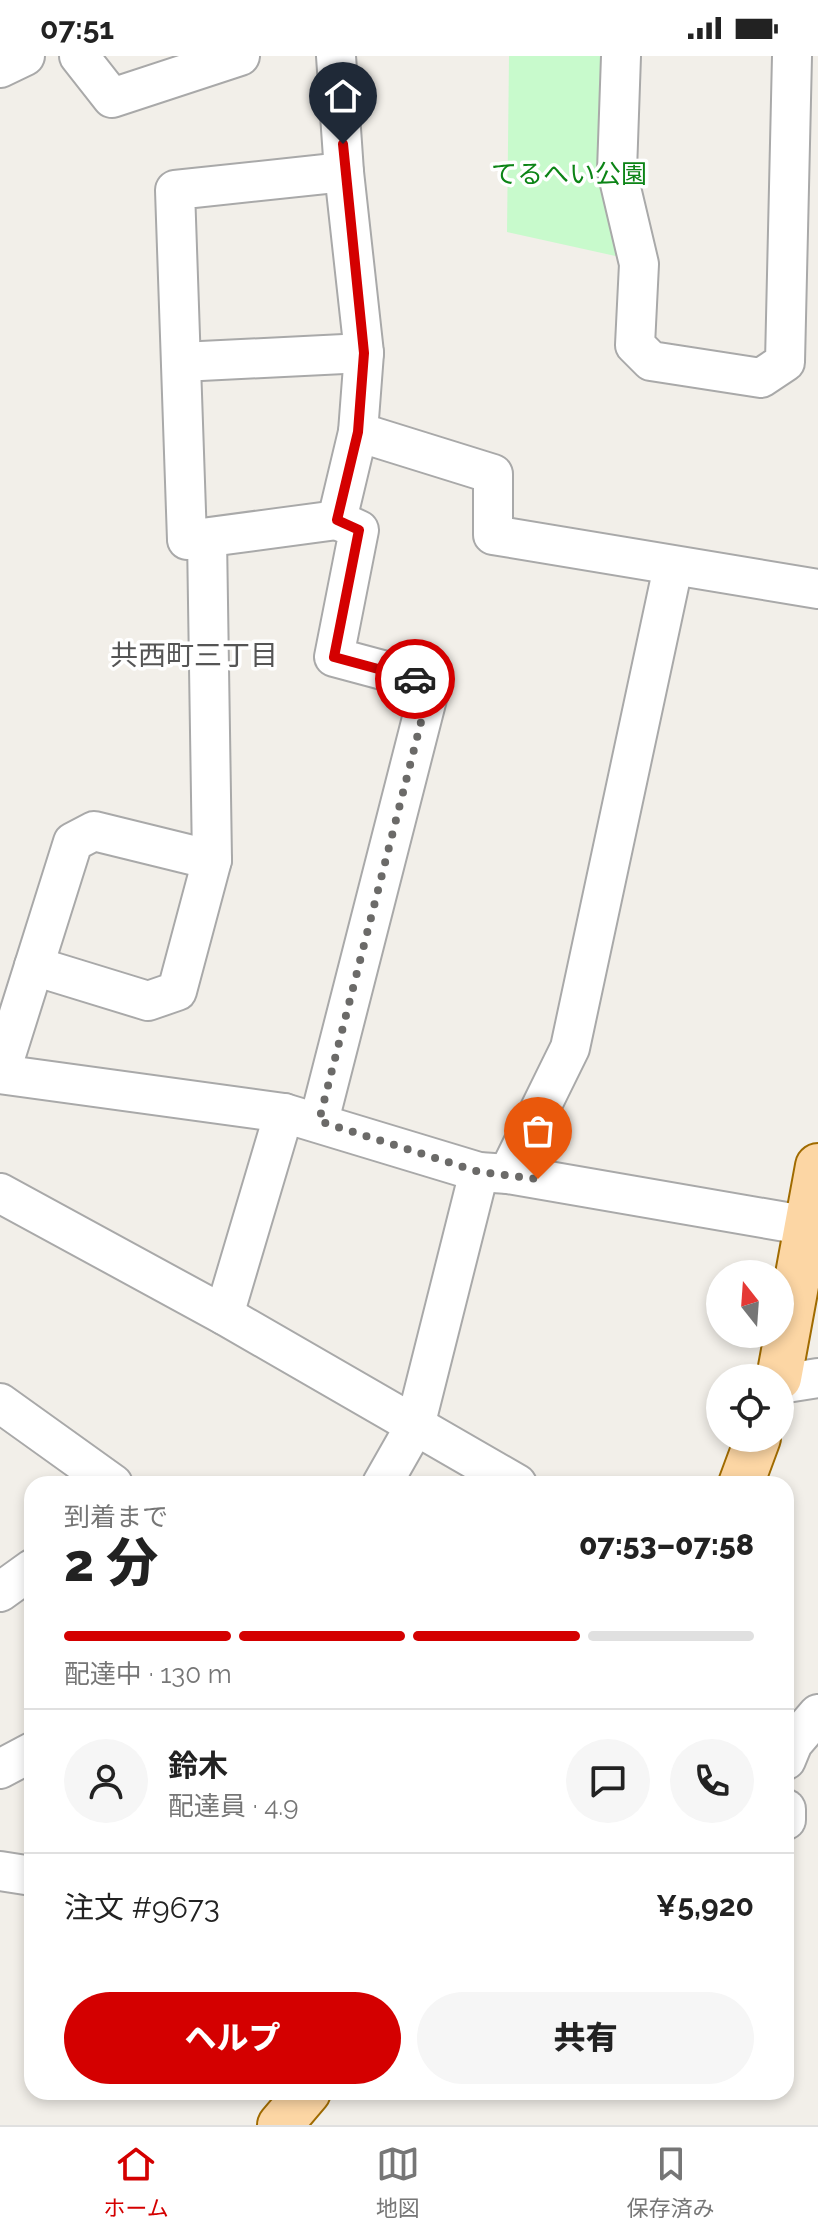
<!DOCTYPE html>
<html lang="ja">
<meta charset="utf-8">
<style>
:root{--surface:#fff;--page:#f6f6f6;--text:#222;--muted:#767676;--line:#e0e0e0;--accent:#d40000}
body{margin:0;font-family:Raleway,"Noto Sans JP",sans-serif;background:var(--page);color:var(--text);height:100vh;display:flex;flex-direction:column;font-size:30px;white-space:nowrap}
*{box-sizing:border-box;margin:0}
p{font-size:26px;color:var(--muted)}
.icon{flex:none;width:44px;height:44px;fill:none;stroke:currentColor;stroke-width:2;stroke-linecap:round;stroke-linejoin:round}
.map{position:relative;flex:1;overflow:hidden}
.panel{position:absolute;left:24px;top:1420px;width:770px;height:624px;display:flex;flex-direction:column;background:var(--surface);border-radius:24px;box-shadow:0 4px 12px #0003}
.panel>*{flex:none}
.needle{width:52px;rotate:343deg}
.controls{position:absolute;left:706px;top:1204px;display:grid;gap:16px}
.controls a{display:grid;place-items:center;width:88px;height:88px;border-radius:50%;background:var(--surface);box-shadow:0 4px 12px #0003;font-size:40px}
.pin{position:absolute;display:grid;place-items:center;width:68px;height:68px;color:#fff;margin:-82px -34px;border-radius:50% 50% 50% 0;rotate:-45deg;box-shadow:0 0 8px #0007}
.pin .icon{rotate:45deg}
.courier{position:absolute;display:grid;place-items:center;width:80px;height:80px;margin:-40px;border:6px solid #d40000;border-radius:50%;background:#fff;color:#222;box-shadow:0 2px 10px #0007}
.headline em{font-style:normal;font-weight:800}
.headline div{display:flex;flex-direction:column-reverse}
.headline{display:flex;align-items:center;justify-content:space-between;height:136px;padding:0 40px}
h1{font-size:52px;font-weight:800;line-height:60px}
.bar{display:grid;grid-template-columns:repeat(4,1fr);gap:12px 8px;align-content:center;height:96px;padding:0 40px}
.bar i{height:10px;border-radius:6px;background:var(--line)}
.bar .on{background:var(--accent)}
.bar p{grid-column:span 4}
.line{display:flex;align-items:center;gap:20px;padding:0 40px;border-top:2px solid var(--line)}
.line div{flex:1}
.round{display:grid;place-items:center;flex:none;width:84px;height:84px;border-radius:42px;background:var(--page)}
.action{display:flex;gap:16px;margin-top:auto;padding:16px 40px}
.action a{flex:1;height:92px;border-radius:48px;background:var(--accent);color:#fff;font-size:32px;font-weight:800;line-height:92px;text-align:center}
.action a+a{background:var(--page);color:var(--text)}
.status{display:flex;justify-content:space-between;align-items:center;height:56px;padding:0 40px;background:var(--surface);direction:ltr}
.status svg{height:22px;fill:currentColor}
.tabs{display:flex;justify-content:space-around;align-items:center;height:112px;border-top:2px solid var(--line);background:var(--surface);font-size:22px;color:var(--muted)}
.tabs a{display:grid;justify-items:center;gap:4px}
.tabs .on{color:var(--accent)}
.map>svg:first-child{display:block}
.park{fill:#c8facc}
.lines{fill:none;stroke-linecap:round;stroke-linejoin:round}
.minor-casing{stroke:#a9a9a9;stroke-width:42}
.major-casing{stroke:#a06b00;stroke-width:48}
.minor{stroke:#fff;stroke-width:38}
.major{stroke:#fcd6a4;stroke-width:44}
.done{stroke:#6b6a68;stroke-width:8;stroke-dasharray:0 14.4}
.route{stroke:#d40000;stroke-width:10}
.labels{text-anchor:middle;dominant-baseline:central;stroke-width:7;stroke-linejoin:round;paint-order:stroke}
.park-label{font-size:26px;fill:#0c8416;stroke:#fff}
.neighbourhood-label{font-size:28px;fill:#555;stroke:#fff}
</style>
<div class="status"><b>07:51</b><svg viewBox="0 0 49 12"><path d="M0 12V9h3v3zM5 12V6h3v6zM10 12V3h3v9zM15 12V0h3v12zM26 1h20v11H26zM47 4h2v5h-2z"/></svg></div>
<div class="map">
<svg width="818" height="2069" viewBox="0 0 818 2069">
<rect width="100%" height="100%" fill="#f2efe9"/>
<path class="park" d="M 509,0 L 631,0 L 629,203 L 507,176 Z"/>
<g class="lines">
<g class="minor-casing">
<g id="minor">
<path d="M 79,0 L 112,42 L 240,0"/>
<path d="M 621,0 L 617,115 L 639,208 L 635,289 L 651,305 L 761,322 L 785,306 L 792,0"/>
<path d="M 0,12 L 25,0"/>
<path d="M 181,306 L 364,297"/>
<path d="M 358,376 L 493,418 L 493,479 L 818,533"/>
<path d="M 337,464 L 187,484 L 175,134 L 344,116"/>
<path d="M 34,910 L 148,945 L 177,935 L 212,804 L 207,482"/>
<path d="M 0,1018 L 284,1057 L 479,1116 L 508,1118 L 809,1170"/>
<path d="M 0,1018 L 73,786 L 94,775 L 212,804"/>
<path d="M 319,1065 L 431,627 L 334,601 L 359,474 L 337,464 L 358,376 L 364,297 L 344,116 L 336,0"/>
<path d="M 508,1118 L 570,992 L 673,511"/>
<path d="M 0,1137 L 224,1259 L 517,1428"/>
<path d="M 224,1259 L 284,1057"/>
<path d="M 780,1328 L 818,1322"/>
<path d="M 0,1347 L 113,1428"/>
<path d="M 382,1428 L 415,1370 L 479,1116"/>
<path d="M 0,1536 L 32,1513"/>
<path d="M 786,1704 L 793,1687 L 818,1658"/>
<path d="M 0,1713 L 32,1696"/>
<path d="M 786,1753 L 786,1764"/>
<path d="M 0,1815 L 32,1820"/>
</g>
</g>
<g class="major-casing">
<g id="major">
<path d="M 779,1322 L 818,1110"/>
<path d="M 741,1428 L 758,1382"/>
<path d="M 280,2069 L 308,2036"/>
</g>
</g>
<use href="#minor" class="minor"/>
<use href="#major" class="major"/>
</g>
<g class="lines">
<path class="done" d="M 415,623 L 431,627 L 319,1065 L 479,1116 L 538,1123"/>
<path class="route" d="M 343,88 L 364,297 L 358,376 L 337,464 L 359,474 L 334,601 L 415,623"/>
</g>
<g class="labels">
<g class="park-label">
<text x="569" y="118">てるへい公園</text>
</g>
<g class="neighbourhood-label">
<text x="194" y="599">共西町三丁目</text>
</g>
</g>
</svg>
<div class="controls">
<a><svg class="needle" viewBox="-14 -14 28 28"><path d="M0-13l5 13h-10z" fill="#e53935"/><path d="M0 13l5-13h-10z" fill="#767676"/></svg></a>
<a><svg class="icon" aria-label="locate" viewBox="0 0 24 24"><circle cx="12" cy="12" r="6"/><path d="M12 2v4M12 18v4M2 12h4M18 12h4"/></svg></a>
</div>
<div class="pin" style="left:538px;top:1123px;background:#ea580c"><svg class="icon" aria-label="bag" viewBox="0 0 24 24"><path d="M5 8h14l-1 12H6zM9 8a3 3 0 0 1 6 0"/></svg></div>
<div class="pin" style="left:343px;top:88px;background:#1f2937"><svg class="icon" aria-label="home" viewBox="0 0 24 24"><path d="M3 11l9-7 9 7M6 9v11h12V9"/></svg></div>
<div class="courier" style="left:415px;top:623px"><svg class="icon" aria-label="car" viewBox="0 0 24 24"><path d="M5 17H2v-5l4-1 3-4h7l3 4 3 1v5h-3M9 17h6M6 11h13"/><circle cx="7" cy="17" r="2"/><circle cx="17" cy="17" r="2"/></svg></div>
<section class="panel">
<div class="headline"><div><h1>2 分</h1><p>到着まで</p></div><em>07:53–07:58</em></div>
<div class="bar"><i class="on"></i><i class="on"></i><i class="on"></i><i></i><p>配達中 · 130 m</p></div>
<div class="line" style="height:144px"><a class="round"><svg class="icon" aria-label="person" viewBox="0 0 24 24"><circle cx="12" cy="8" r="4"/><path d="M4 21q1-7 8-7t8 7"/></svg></a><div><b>鈴木</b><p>配達員 · 4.9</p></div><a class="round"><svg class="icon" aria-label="chat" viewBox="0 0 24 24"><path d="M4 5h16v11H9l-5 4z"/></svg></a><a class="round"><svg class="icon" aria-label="phone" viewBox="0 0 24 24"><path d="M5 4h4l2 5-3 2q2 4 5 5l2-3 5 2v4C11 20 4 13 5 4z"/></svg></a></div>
<div class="line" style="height:104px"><div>注文 #9673</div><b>¥5,920</b></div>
<div class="action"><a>ヘルプ</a><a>共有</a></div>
</section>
</div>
<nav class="tabs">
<a class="on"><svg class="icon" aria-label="home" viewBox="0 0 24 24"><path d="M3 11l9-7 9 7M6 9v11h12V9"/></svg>ホーム</a>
<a><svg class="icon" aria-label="map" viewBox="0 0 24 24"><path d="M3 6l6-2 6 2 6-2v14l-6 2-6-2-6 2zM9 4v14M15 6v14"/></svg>地図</a>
<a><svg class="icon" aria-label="saved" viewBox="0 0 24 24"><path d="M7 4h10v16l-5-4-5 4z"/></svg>保存済み</a>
</nav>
